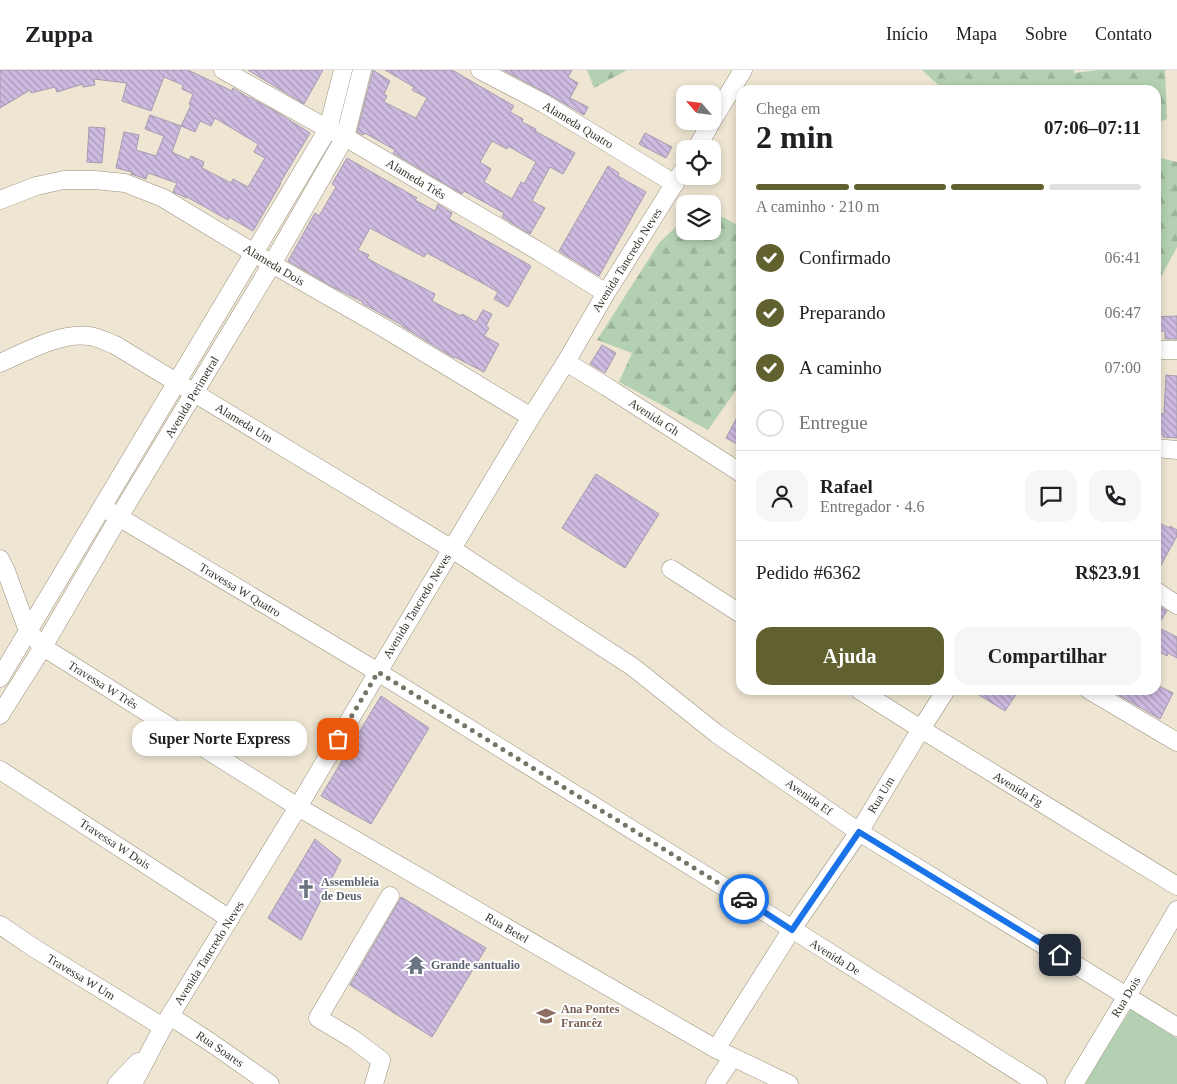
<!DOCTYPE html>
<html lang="pt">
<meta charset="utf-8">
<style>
:root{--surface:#fff;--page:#f6f6f6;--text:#202124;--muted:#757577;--line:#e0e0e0;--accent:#60612e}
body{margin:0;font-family:Georgia,serif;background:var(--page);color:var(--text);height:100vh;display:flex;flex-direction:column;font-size:19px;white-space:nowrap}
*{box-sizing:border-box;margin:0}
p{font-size:16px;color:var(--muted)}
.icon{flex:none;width:28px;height:28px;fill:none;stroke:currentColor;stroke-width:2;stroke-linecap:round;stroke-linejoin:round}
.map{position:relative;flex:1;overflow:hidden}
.details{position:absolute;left:736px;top:15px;width:425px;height:610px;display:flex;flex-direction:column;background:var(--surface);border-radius:15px;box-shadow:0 2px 8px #0003}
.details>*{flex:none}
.needle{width:32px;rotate:298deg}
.controls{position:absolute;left:676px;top:15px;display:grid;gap:10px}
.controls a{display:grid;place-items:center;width:45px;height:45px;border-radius:10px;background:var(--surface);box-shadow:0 2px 8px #0003;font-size:25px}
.pin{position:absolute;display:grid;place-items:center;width:42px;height:42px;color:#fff;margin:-21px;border-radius:10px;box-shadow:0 2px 8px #0006}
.courier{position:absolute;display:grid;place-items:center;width:50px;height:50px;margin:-25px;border:4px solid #1a73e8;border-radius:50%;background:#fff;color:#222;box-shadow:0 1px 6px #0007}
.bubble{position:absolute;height:35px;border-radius:15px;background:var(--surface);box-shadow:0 2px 8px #0003;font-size:16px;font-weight:800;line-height:35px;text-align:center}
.head em{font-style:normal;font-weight:800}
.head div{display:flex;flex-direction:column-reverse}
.head{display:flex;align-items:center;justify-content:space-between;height:85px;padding:0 20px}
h1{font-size:32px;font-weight:800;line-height:38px}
.bar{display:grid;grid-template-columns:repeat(4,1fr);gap:8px 5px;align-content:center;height:60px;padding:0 20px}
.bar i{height:6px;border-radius:4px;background:var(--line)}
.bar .current{background:var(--accent)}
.bar p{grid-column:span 4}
.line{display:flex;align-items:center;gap:12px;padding:0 20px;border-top:1px solid var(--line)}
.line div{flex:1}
.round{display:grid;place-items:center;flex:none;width:52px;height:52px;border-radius:15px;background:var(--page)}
ol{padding:0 20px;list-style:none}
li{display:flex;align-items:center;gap:15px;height:55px}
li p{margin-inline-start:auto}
li .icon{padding:5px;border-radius:50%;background:var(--accent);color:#fff;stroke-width:4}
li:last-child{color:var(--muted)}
li i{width:28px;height:28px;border:2px solid var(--line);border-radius:50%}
.primary-button{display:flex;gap:10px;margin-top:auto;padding:10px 20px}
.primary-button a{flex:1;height:58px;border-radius:15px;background:var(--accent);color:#fff;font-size:20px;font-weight:800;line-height:58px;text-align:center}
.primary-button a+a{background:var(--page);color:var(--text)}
header{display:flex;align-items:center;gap:30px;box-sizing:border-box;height:70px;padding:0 25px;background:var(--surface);border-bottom:1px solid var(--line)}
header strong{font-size:24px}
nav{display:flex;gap:28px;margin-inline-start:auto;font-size:18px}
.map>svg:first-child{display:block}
.forest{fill:url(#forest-firs)}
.pitch{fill:#b3d1b2}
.building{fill:url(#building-back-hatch);stroke:#a59cae;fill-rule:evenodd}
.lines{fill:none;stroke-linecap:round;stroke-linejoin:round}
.minor-casing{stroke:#9a917f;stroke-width:19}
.minor{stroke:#fff;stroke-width:18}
.done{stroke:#787367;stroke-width:5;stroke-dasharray:0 9}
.route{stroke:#1a73e8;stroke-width:6}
.labels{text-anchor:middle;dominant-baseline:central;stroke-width:4;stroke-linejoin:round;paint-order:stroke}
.street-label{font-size:12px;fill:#38352d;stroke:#fff}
.worship-label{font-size:12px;font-weight:bold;fill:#5b616d;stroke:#fff;text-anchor:start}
.education-label{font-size:12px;font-weight:bold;fill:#785e54;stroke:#fff;text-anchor:start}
</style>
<header>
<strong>Zuppa</strong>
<nav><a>Início</a><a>Mapa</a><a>Sobre</a><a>Contato</a></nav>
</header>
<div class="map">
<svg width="1177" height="1014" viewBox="0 0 1177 1014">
<defs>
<pattern id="forest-firs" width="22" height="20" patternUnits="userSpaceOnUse" patternTransform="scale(1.25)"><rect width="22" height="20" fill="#b3d1b2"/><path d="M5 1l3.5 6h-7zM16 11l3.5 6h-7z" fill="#9bb499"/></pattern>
<pattern id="building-back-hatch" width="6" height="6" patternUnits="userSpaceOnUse" patternTransform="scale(1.25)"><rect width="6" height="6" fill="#cebbe1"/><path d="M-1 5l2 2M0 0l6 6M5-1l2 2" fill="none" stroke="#a899b7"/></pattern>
</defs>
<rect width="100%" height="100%" fill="#eee5d2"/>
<g class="forest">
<path d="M 587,0 L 627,0 L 594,18 Z"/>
<path d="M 922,0 L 1074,0 L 1074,3 L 1099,0 L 1165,0 L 1167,49 L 1156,53 L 1156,20 L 944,20 Z"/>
<path d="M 1156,87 L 1177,92 L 1177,177 L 1156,216 Z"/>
<path d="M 713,142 L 741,157 L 741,313 L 708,360 L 619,312 L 632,283 L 597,270 L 659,173 L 685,148 L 685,161 L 712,161 Z"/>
</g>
<path class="pitch" d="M 1131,939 L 1177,968 L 1177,1014 L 1084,1014 Z"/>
<g class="building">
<path d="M 0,0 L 188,0 L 232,21 L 233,18 L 249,28 L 249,27 L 275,41 L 310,63 L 280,113 L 281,113 L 253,161 L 229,147 L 228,150 L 187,127 L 187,128 L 173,122 L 177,113 L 148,103 L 146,109 L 131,104 L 132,102 L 116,98 L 124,62 L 139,65 L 136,80 L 156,86 L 164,66 L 145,59 L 150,45 L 181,56 L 172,82 L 189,90 L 191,86 L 204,92 L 202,98 L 231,113 L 233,109 L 248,117 L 265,88 L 254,82 L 258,74 L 215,48 L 211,56 L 200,51 L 195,62 L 181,56 L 191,35 L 189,34 L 193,24 L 182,19 L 183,15 L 164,7 L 151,41 L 122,31 L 127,13 L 94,9 L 95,15 L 83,17 L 83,14 L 57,22 L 55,17 L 31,23 L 30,20 L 0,38 Z"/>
<path d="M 248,0 L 323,0 L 304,34 Z"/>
<path d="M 373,0 L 390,11 L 384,24 L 387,26 L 384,32 L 416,48 L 427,28 L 412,20 L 414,17 L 385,0 L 452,0 L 514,36 L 510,42 L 523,49 L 522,52 L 536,59 L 535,61 L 575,83 L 563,104 L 550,97 L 537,121 L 532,131 L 545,138 L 530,164 L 502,147 L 504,143 L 464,121 L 462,124 L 393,83 L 395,80 L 365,63 L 363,65 L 357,62 ZM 492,71 L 507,79 L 508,76 L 536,92 L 524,114 L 521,112 L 512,129 L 484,112 L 491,99 L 480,92 Z"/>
<path d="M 503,0 L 572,0 L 568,7 L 578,13 L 570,28 L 588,37 L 584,45 L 548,24 Z"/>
<path d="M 89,57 L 105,58 L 102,93 L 87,92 Z"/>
<path d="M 645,63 L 672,77 L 666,88 L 639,74 Z"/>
<path d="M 347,88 L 417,128 L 415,130 L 435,141 L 438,134 L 452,143 L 449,149 L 531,196 L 508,237 L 494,229 L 498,222 L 484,214 L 427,183 L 424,187 L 370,158 L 358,180 L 369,185 L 367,188 L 379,195 L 435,224 L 432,231 L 461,246 L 462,244 L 476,252 L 483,240 L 492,244 L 486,256 L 489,258 L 484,266 L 499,274 L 484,302 L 455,287 L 454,288 L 402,256 L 402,255 L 362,233 L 363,232 L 333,217 L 288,191 L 315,143 L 319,146 L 336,117 L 332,114 Z"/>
<path d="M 608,96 L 619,103 L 618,106 L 646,122 L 599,206 L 559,181 Z"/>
<path d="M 1177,246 L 1177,269 L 1165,269 L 1165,261 L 1156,261 L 1156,247 Z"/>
<path d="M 602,275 L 616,283 L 605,303 L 590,294 Z"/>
<path d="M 1166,305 L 1177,306 L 1177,368 L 1163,367 L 1163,364 L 1156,364 L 1156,343 L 1164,344 Z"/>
<path d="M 741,340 L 741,376 L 726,368 Z"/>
<path d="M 596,404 L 659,444 L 625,498 L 562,458 Z"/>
<path d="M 1156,451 L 1169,458 L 1170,456 L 1177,460 L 1177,466 L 1156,504 Z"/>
<path d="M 1156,534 L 1167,541 L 1157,557 L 1177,567 L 1177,588 L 1168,583 L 1167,586 L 1156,580 Z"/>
<path d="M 1157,615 L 1173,623 L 1160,649 L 1110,620 L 1156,620 Z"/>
<path d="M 971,620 L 1019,620 L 1005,641 Z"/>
<path d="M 381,626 L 429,658 L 371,754 L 321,726 Z"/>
<path d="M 315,769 L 341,790 L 301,870 L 268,848 Z"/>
<path d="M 401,827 L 486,878 L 432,967 L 350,915 L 399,831 Z"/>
</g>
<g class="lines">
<g class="minor-casing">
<g id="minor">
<path d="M 223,0 L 328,59 L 345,67 L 540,182 L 606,223"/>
<path d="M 480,0 L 543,33 L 675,114"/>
<path d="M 712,51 L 743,0"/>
<path d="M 696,79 L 712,51"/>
<path d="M 0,130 L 36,116 L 64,110 L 95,110 L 125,113 L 163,128 L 272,194 L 384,258 L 531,347"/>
<path d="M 1156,280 L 1177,280"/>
<path d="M 566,292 L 607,317 L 741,403"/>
<path d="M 0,293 C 25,282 61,262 89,266 C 98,267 107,272 115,275 L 452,479 L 633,597 L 717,664 L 859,762 L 1177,957"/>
<path d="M 1156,378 L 1177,380"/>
<path d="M 102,437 L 378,602 L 792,859 L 1038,1014"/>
<path d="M 0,489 L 6,501 L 28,561 L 43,577 L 298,737 L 716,979 L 789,1014"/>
<path d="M 671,499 L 741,544"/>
<path d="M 1156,521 L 1177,535"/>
<path d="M 0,608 L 328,59 L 343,0"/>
<path d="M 859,620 L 921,659 L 1177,816"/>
<path d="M 1089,620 L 1177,672"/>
<path d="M 0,645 L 43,577 L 119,447 L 272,194 L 345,67 L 362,0"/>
<path d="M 0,700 L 230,849"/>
<path d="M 0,855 L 34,878 L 163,957"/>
<path d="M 170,946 L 210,972 L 270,1014"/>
<path d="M 716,979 L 792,859 L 859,762 L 921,659 L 946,620"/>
<path d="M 117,1014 L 138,992"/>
<path d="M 133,1014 L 163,957 L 298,737 L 378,602 L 531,347 L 566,292 L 606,223 L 685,97"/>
<path d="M 374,1014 L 381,990 L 353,969 L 318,948 L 390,826"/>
<path d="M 715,1014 L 732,988"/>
<path d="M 1074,1014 L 1127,926 L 1177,840"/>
</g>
</g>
<use href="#minor" class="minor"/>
</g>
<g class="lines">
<path class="done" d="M 338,669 L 378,602 L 744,829"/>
<path class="route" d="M 744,829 L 792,860 L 859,762 L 1060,885"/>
</g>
<defs>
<g id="church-bare" transform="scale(1.5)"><path d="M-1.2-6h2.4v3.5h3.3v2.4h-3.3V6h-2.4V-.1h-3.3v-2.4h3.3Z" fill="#6b7280" stroke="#fff" stroke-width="2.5" paint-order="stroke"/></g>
<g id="temple-bare" transform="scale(1.5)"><path d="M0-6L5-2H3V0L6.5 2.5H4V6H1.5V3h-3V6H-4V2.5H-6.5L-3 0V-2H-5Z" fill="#6b7280" stroke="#fff" stroke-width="2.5" paint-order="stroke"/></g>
<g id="school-bare" transform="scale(1.5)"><path d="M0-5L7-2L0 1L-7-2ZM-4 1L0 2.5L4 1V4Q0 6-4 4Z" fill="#8d6e63" stroke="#fff" stroke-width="2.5" paint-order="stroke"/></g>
</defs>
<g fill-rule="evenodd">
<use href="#church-bare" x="306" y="819"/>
<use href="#temple-bare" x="416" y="895"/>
<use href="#school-bare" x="546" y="946"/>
</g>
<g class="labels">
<g class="street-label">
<text transform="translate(578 55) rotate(31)">Alameda Quatro</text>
<text transform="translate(416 109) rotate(31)">Alameda Três</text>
<text transform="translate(627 190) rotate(-58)">Avenida Tancredo Neves</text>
<text transform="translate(274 195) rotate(31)">Alameda Dois</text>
<text transform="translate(192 327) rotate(-59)">Avenida Perimetral</text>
<text transform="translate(654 347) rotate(33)">Avenida Gh</text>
<text transform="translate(244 353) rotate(31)">Alameda Um</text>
<text transform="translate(240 520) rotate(31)">Travessa W Quatro</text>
<text transform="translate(417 536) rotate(-59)">Avenida Tancredo Neves</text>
<text transform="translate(103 615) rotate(32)">Travessa W Três</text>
<text transform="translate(1018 719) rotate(31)">Avenida Fg</text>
<text transform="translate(881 725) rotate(-59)">Rua Um</text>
<text transform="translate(809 727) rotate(35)">Avenida Ef</text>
<text transform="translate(115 774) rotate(33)">Travessa W Dois</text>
<text transform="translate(507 858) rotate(30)">Rua Betel</text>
<text transform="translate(209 883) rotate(-58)">Avenida Tancredo Neves</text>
<text transform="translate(835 887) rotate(32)">Avenida De</text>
<text transform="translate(81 907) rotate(31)">Travessa W Um</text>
<text transform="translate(1126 927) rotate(-59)">Rua Dois</text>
<text transform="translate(220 979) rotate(34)">Rua Soares</text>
</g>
<g class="worship-label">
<text x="321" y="812">Assembleia<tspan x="321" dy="14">de Deus</tspan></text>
<text x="431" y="895">Grande santualio</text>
</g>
<g class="education-label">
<text x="561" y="939">Ana Pontes<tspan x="561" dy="14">Francêz</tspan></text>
</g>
</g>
</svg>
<div class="controls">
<a><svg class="needle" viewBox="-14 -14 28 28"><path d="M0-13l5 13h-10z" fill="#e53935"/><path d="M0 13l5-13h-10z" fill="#757577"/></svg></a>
<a><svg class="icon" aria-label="locate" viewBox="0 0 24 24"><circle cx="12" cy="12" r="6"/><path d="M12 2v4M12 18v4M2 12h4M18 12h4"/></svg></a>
<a><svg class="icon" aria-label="layers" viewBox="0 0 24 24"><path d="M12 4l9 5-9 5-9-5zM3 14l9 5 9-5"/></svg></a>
</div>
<div class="pin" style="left:338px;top:669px;background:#ea580c"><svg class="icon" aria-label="bag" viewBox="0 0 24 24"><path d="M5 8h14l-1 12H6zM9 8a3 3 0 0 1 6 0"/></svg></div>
<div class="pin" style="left:1060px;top:885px;background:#1f2937"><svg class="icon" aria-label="home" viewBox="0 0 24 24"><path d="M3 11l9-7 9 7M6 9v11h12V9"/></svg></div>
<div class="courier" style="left:744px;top:829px"><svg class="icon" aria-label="car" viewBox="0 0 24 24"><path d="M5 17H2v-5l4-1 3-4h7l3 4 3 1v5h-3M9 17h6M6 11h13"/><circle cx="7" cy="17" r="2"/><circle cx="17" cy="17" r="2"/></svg></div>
<div class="bubble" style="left:132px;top:651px;width:175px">Super Norte Express</div>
<section class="details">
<div class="head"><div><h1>2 min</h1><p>Chega em</p></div><em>07:06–07:11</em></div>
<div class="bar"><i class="current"></i><i class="current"></i><i class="current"></i><i></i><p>A caminho · 210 m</p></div>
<ol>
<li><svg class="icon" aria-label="check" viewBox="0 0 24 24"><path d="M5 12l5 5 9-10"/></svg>Confirmado<p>06:41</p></li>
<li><svg class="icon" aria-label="check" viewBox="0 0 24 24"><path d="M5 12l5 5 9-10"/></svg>Preparando<p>06:47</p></li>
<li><svg class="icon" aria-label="check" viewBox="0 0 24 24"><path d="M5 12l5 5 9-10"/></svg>A caminho<p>07:00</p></li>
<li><i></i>Entregue</li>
</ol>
<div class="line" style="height:90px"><a class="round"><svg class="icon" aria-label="person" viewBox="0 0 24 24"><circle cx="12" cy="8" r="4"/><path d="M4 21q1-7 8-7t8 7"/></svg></a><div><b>Rafael</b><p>Entregador · 4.6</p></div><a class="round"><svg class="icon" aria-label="chat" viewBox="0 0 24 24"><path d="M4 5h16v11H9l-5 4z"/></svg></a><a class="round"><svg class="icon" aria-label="phone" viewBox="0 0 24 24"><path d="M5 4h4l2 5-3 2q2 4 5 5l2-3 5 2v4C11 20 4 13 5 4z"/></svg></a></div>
<div class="line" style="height:65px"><div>Pedido #6362</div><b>R$23.91</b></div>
<div class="primary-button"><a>Ajuda</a><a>Compartilhar</a></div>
</section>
</div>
